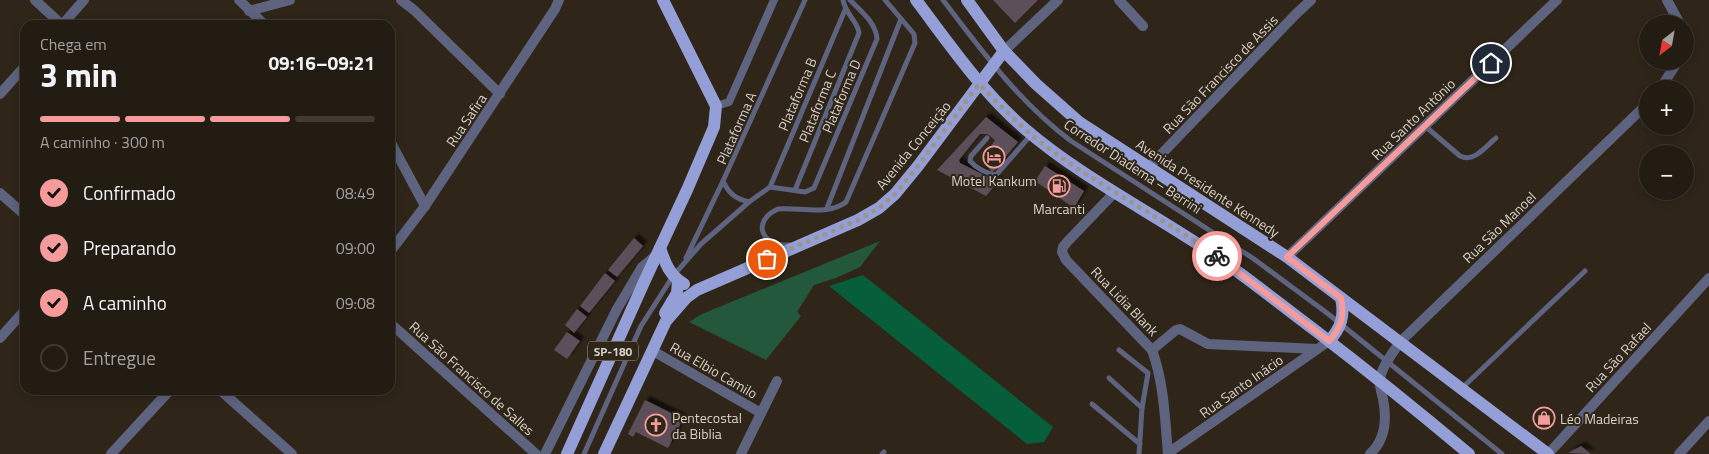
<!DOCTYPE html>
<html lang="pt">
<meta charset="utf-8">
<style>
:root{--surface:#231c13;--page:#2b251c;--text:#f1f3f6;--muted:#a3a1a0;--line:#403a33;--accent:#f59b9b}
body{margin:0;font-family:"Titillium Web",sans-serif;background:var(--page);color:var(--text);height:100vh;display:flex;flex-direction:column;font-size:19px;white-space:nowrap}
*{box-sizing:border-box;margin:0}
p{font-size:16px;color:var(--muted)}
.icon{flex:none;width:28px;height:28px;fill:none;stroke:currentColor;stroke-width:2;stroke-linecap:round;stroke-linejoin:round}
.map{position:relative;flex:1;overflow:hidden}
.sheet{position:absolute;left:20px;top:20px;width:375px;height:375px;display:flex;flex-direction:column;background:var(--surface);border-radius:15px;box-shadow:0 2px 12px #0003,0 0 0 1px var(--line)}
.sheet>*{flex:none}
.needle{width:32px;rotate:211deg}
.fabs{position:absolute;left:1639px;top:15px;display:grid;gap:10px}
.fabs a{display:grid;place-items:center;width:55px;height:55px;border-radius:50%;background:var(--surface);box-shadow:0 2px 12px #0003,0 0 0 1px var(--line);font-size:25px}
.pin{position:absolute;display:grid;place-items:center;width:42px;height:42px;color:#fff;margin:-21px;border:2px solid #fff;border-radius:50%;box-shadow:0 1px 5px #0007}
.courier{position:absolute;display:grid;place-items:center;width:50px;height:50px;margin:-25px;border:4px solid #f59b9b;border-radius:50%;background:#fff;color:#222;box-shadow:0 1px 6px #0007}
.headline em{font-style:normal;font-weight:700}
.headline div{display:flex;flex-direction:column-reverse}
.headline{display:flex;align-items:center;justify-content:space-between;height:85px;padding:0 20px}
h1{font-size:32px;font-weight:700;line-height:38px}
.bar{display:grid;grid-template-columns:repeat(4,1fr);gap:8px 5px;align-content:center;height:60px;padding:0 20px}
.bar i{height:6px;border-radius:4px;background:var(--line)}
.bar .on{background:var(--accent)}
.bar p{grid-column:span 4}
ol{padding:0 20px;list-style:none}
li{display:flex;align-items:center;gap:15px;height:55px}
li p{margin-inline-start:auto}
li .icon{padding:5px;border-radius:50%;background:var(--accent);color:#111;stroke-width:4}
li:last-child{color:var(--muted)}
li i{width:28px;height:28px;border:2px solid var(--line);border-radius:50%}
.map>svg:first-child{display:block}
.green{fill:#23583c}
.forest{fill:#065f3a}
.building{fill:#5d4f5a;filter:url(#shadow)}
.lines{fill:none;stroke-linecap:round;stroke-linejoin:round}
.service{stroke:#5e647f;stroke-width:5}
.pedestrian{stroke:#5e647f;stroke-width:8}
.minor{stroke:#5e647f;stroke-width:10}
.primary{stroke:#949fd7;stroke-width:12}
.done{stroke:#9c948b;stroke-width:5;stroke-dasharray:0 9}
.route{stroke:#f59b9b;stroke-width:6}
.labels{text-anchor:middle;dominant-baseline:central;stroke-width:4;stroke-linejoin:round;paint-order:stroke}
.shield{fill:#2f2619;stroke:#a49d94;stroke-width:1}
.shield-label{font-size:12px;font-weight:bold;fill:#d6d0c8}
.street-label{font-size:14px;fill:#d6d0c8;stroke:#2f2619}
.poi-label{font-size:14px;fill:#d6d0c8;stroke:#2f2619}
</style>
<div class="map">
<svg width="1709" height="454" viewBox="0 0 1709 454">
<defs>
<filter id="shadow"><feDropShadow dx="4.5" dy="-4.5" stdDeviation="1" flood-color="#0009"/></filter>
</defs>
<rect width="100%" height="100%" fill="#2f2619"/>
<path class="green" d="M 880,241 L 860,267 L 836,278 L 814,285 L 797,312 L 801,316 L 766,360 L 689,322 L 702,314 Z"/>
<path class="forest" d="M 863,275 L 1053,427 L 1044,442 L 1027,444 L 829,286 Z"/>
<g class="building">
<path d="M 993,0 L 1038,0 L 1015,23 Z"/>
<path d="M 986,117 L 1018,142 L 1006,156 L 1000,158 L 1001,166 L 992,172 L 982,160 L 995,140 L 987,134 L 980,134 L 959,160 L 960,163 L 998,182 L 986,196 L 937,170 Z"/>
<path d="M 1045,166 L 1084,191 L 1074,208 L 1035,181 Z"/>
<path d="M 634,238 L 643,246 L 617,277 L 608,270 Z"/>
<path d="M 605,273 L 615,281 L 589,313 L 580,306 Z"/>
<path d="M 577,309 L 587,317 L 574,333 L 565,325 Z"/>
<path d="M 567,332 L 580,341 L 567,359 L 554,350 Z"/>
<path d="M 645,400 L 683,419 L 668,448 L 636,432 L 633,437 L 628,434 Z"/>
<path d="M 1581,446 L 1591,454 L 1568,453 Z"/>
</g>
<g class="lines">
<g class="service">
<path d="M 943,0 C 982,51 1019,102 1071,141 L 1254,259 L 1327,313 L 1502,454"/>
<path d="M 1425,126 L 1460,156 C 1474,163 1485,147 1496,138"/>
<path d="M 987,138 L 971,156 L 970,161 C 976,168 987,174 996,175 L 1031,135"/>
<path d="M 723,181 C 729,194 736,199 749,202"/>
<path d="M 770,187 L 805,192 L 814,188 L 877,39 C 876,23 861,11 850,0"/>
<path d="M 770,187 L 845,10"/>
<path d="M 795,190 L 859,33 C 858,22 846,15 843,0"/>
<path d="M 827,208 L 901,19"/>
<path d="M 790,245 C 761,247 751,221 778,209 C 799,207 828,216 846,202 L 915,43 L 914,34 L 885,0"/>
<path d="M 686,258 L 723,181 L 805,0"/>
<path d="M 1119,350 L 1148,373 L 1142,408 L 1139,454"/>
<path d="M 1109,378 L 1142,408"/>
<path d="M 1462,388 L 1585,271"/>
<path d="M 1092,404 L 1140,444"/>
<path d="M 584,454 L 641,326 L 673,276 L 701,244 L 749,202 L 770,187"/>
<path d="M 882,454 L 884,452"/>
</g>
<path class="pedestrian" d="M 716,106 L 729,102 L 774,0"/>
<g class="minor">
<path d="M 35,0 L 62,25"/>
<path d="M 239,0 L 265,25"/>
<path d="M 401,0 L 414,10 L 500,94"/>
<path d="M 1119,0 L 1143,26"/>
<path d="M 1667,0 L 1680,24"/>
<path d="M 249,11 L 290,0"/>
<path d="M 62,25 L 84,0"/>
<path d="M 1004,51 L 1058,0"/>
<path d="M 1660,89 L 1678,61"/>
<path d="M 0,94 L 25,66"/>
<path d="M 390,141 L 425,206"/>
<path d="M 1149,167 L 1296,14 L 1311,0"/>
<path d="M 1115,192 L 1068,241 L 1063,247 L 1062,252 L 1066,260 L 1152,350 C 1164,383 1165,419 1168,454"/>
<path d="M 0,193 L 25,215"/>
<path d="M 390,252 L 425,206 L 555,9 L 559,0"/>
<path d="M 1287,257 L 1557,0"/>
<path d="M 390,323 L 536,454"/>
<path d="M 0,338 L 25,310"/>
<path d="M 1152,350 L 1176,330 L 1180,329 L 1208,344 L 1317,349"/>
<path d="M 653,351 L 761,413"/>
<path d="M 220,390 L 292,454"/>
<path d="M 1168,453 L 1329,341"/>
<path d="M 111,454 L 170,390"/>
<path d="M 545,454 L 617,309 L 642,267 L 654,257"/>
<path d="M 741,454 L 777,381"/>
<path d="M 1370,454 C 1385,440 1387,419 1383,399 C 1382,394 1379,386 1380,380 C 1380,369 1394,351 1400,342 L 1648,103"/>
<path d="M 1548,454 L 1709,278"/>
<path d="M 1679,454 L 1709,421"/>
</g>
<g class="primary">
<path d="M 916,0 C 950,45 982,92 1025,129 C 1081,177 1149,211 1210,252 C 1247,277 1281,305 1316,331 C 1368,371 1419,412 1469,454"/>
<path d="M 967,0 L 1004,51 L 1036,84 L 1079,122 L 1287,257 L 1548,454"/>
<path d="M 660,248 C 665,263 670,276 684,284"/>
<path d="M 665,313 L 677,293 L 678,281"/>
<path d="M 1329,341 C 1341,328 1345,316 1341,298"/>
<path d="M 567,454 L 645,280 L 687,190 L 714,127 L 716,106 L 663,0"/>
<path d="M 604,454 L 666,321 L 686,298 L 697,290 L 858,220 L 879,208 L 895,194 L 918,166 L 1004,51"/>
</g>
</g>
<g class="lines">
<path class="done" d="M 767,259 L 858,220 L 879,208 L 895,194 L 918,166 L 979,84 C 999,104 1018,124 1040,142 C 1096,185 1160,216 1217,256"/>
<path class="route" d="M 1217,256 L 1329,341 C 1341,328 1345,316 1341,298 L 1287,257 L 1491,63"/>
</g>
<defs>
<g id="hotel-ring" transform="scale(1.125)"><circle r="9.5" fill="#2f2619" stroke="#f59b9b" stroke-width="1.5"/><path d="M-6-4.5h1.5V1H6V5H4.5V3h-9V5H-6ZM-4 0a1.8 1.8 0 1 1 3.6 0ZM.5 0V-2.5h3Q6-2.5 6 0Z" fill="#f59b9b"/></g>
<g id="fuel-ring" transform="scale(1.125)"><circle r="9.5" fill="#2f2619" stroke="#f59b9b" stroke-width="1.5"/><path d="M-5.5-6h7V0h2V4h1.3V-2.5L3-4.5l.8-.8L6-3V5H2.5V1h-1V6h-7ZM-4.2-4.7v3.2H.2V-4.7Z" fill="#f59b9b"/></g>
<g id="shop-ring" transform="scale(1.125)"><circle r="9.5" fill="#2f2619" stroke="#f59b9b" stroke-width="1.5"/><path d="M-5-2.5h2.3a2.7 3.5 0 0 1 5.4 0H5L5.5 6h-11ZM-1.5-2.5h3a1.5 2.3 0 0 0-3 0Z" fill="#f59b9b"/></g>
<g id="church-ring" transform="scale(1.125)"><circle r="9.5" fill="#2f2619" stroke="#f59b9b" stroke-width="1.5"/><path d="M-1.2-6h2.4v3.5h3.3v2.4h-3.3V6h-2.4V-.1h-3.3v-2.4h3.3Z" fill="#f59b9b"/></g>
</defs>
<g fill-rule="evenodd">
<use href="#hotel-ring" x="994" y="157"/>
<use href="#fuel-ring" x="1059" y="186"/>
<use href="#shop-ring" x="1544" y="418"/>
<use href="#church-ring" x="656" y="425"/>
</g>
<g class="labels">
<rect class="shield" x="588" y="341.5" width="50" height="19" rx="4"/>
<g class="shield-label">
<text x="613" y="351">SP-180</text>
</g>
<g class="street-label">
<text transform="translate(1220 74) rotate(-46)">Rua São Francisco de Assis</text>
<text transform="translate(797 94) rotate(-67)">Plataforma B</text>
<text transform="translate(841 96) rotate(-67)">Plataforma D</text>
<text transform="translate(817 106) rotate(-68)">Plataforma C</text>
<text transform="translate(1413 119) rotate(-44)">Rua Santo Antônio</text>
<text transform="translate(466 120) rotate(-56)">Rua Safira</text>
<text transform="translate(736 128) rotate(-66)">Plataforma A</text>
<text transform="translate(913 145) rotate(-51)">Avenida Conceição</text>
<text transform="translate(1133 166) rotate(33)">Corredor Diadema – Berrini</text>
<text transform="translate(1208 188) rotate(33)">Avenida Presidente Kennedy</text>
<text transform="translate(1499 227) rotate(-44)">Rua São Manoel</text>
<text transform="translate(1125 301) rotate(46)">Rua Lidia Blank</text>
<text transform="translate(1618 357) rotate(-47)">Rua São Rafael</text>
<text transform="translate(714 370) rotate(30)">Rua Elbio Camilo</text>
<text transform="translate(472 378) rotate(42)">Rua São Francisco de Salles</text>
<text transform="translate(1241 386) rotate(-35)">Rua Santo Inácio</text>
</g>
<g class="poi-label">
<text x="994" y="180">Motel Kankum</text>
<text x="1059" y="208">Marcanti</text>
<text x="672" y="417" text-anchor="start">Pentecostal<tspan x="672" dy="16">da Biblia</tspan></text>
<text x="1560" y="418" text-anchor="start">Léo Madeiras</text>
</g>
</g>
</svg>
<div class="fabs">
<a><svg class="needle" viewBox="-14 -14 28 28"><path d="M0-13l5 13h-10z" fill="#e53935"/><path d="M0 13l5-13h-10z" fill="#a3a1a0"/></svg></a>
<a>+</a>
<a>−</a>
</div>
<div class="pin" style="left:767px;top:259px;background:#ea580c"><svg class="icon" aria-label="bag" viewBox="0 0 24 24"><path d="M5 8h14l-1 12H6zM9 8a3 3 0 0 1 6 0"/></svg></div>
<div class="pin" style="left:1491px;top:63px;background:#1f2937"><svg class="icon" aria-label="home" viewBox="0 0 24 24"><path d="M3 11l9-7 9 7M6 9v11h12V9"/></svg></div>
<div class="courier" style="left:1217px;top:256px"><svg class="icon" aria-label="bike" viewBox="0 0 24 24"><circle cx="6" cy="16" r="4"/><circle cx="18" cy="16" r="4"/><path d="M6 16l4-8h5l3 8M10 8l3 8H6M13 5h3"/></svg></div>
<section class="sheet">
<div class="headline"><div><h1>3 min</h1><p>Chega em</p></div><em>09:16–09:21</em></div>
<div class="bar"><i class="on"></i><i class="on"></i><i class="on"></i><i></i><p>A caminho · 300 m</p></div>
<ol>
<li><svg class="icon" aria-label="check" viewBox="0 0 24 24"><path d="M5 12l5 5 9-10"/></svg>Confirmado<p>08:49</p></li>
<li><svg class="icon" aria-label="check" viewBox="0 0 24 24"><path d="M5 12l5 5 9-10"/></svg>Preparando<p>09:00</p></li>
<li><svg class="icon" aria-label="check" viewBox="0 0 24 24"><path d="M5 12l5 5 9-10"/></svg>A caminho<p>09:08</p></li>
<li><i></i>Entregue</li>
</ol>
</section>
</div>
